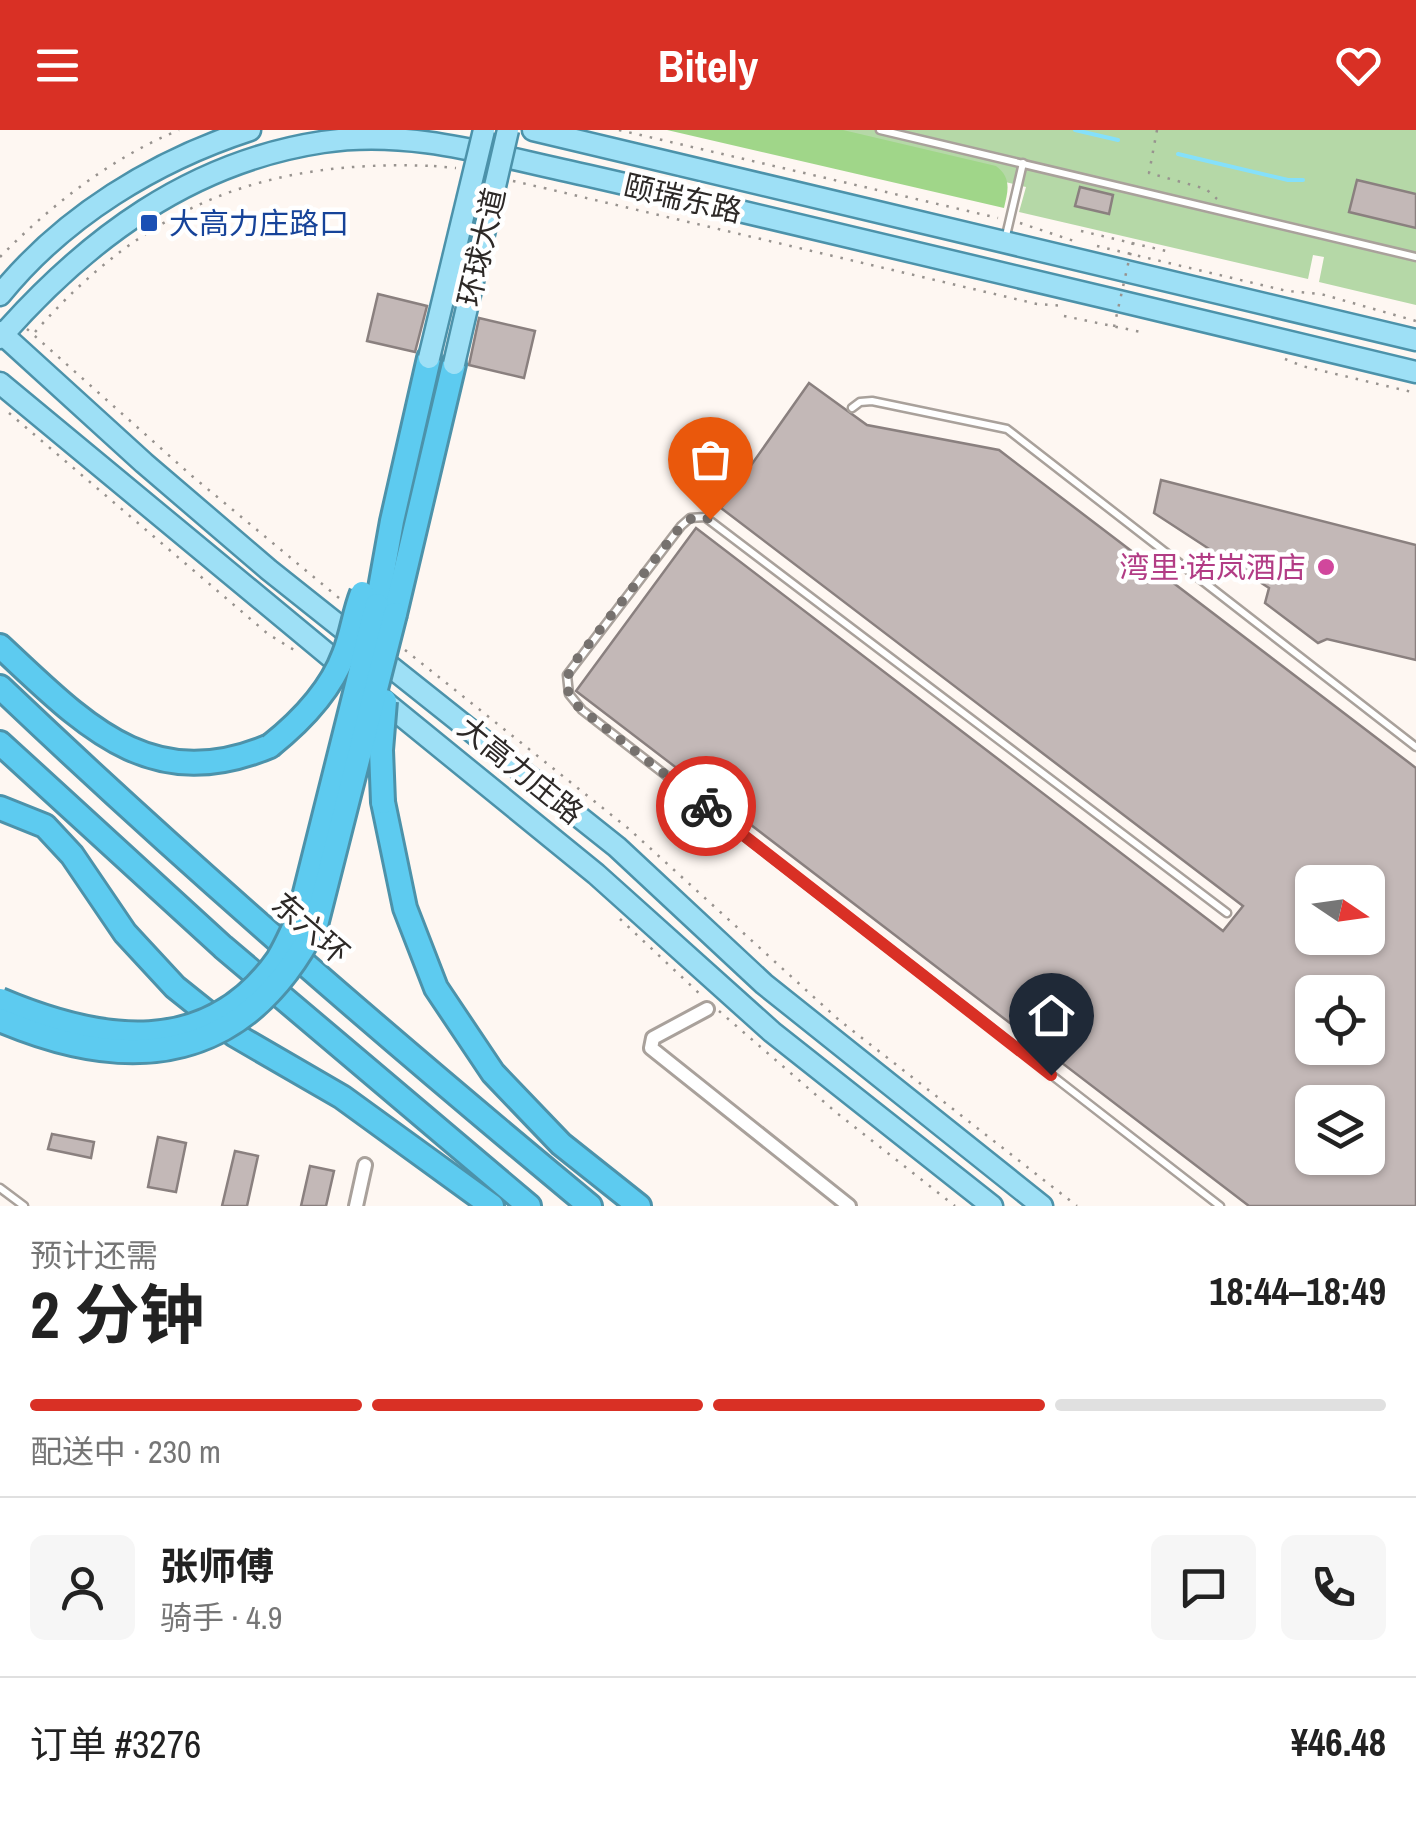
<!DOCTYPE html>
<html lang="zh">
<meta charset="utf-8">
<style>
:root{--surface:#fff;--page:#f6f6f6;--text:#222;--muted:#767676;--line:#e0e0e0;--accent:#d93025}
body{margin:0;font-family:"Archivo Narrow","Noto Sans SC",sans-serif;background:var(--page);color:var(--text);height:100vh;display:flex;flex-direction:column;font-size:38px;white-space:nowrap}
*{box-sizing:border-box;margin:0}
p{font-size:32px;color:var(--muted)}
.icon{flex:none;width:55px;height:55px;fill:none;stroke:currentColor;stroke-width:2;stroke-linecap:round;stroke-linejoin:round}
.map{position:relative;height:1076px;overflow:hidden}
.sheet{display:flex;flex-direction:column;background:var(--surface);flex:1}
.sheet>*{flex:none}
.needle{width:65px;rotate:103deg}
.fabs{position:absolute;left:1295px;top:735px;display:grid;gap:20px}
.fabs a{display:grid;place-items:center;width:90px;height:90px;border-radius:15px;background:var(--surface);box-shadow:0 2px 8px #0004;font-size:50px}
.pin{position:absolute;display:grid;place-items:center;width:85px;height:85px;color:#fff;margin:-102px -42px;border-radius:50% 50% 50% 0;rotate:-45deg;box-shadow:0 0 10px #0007}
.pin .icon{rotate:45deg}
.courier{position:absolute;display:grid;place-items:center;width:100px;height:100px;margin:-50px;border:8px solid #d93025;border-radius:50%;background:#fff;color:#222;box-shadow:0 2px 12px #0007}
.summary em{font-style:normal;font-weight:700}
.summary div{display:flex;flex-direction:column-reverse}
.summary{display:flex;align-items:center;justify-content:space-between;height:170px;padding:0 30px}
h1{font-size:65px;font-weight:700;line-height:75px}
.bar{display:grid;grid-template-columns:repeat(4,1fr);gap:15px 10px;align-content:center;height:120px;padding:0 30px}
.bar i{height:12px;border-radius:8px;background:var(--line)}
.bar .current{background:var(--accent)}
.bar p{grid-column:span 4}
.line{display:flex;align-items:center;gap:25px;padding:0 30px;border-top:2px solid var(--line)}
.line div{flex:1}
.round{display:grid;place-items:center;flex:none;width:105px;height:105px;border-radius:15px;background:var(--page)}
header{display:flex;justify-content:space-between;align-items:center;height:130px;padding:0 30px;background:var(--accent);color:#fff;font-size:45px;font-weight:700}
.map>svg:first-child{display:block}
.green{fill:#b5d8a7}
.forest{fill:#a0d689}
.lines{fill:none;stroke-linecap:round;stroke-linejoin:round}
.stream{stroke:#85e0fa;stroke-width:4}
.building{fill:#c3b8b7;stroke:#8a807f;stroke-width:2.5;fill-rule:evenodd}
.service-casing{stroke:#a9a19b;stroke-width:11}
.minor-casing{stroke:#a9a19b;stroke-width:18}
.primary-casing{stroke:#4c92aa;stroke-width:25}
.motorway-casing{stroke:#4c92aa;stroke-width:28}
.path{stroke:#98938f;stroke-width:2.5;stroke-dasharray:2.5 8;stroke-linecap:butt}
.service{stroke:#fff;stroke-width:6}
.minor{stroke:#fff;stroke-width:12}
.primary{stroke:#9ee0f6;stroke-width:20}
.motorway{stroke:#5dcbf0;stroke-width:22}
.primary-bridge-casing{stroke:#4c92aa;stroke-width:25;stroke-linecap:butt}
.motorway-bridge-casing{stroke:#4c92aa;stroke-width:28;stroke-linecap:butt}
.path-bridge{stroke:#98938f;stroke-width:2.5;stroke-dasharray:2.5 8;stroke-linecap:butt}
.primary-bridge{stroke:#9ee0f6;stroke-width:20}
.motorway-bridge{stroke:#5dcbf0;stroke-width:22}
.done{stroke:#76716e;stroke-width:10;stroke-dasharray:0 18}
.route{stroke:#d93025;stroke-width:12}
.transit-dot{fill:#1a4fb4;stroke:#fff;stroke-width:4}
.hotel-dot{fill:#d1479c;stroke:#fff;stroke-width:4}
.labels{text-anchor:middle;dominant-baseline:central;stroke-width:9;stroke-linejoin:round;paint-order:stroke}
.street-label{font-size:30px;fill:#2d2927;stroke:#fff}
.transit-label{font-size:30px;fill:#164399;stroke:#fff;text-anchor:start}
.hotel-label{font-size:30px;fill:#b23c85;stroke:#fff;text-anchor:end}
</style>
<header><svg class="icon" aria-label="menu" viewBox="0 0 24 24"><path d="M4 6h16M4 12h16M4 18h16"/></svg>Bitely<svg class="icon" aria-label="heart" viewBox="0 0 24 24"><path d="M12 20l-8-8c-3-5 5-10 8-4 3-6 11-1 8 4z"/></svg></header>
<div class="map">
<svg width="1416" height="1076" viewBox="0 0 1416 1076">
<rect width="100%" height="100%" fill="#fef7f2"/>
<path class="green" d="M 784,0 L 1416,0 L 1416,175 L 1319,152 L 1324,127 L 1313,125 L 1308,149 L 1019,82 L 1026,57 Z"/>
<path class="forest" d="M 667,0 L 843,0 L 996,36 C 1012,48 1008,61 1004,78 Z"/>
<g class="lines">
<g class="stream">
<path d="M 1075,0 L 1118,10"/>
<path d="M 1178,24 L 1288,50 L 1303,50"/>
</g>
</g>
<g class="building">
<path d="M 1357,50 L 1416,64 L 1416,98 L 1349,82 Z"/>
<path d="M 1080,57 L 1113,65 L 1109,84 L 1075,76 Z"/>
<path d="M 378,164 L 427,176 L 415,222 L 367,211 Z"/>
<path d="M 479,188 L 535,201 L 524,248 L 469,235 Z"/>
<path d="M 809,253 L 867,295 L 999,320 L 1416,638 L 1416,1076 L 1249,1076 L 576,561 L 696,398 L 1223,801 L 1243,776 L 721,378 ZM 1312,752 L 1368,752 L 1368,808 L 1312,808 ZM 1312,862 L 1368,862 L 1368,918 L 1312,918 ZM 1312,972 L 1368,972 L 1368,1028 L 1312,1028 Z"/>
<path d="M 1161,350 L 1416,415 L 1416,530 L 1327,509 L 1318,513 L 1265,473 L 1269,458 L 1154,383 Z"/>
<path d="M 52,1004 L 94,1012 L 91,1028 L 48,1019 Z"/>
<path d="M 158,1007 L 186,1013 L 176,1062 L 148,1057 Z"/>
<path d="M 235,1021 L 258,1026 L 247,1076 L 222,1076 Z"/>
<path d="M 310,1036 L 334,1041 L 326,1076 L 301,1076 Z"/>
</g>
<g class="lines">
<g class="service-casing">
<g id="service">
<path d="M 880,0 L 1416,127"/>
<path d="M 1005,110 L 1023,33"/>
<path d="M 852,278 L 860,272 L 872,271 L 1007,299 L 1416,617"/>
<path d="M 0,1058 L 24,1076"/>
<path d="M 1220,1076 L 582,580 L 569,564 L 567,545 L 681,396 L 690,388 L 705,387 L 1227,783"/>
</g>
</g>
<g class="minor-casing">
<g id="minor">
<path d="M 707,879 L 653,908 L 651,918 L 849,1076"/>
<path d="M 356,1076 L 365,1035"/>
</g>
</g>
<g class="primary-casing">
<g id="primary">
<path d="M 533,0 L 1416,210"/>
<path d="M 0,165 C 64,86 155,31 250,0"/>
<path d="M 0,202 L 144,333 L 269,440 L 617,717 L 764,854 L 1042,1076"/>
<path d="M 0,208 C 87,109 190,32 323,12 C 402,0 478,21 554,38 C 613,51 672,65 731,79 C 959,133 1188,187 1416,242"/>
<path d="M 0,253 L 349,542"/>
<path d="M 375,564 L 596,744 L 772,902 L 992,1076"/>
</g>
</g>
<g class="motorway-casing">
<g id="motorway">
<path d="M 377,475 L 392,391 L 429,228"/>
<path d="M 395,484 L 454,234"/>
<path d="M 0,516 C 83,593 149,667 270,616"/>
<path d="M 0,557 C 190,738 389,909 590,1076"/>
<path d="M 0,613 L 223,817 L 529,1076"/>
<path d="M 383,672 L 405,778 L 436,858 L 493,943 L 561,1014 L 639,1076"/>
<path d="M 0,678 L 45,696 L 72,725 L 125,803 L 175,857 L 235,905 L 342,967 L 492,1076"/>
</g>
</g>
<g class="path">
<path d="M 619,0 L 998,88"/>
<path d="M 1157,0 L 1149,43 L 1206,59 L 1217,69"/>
<path d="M 434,36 L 456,38"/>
<path d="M 513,51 L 544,58"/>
<path d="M 544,58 L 1037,174 L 1064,176"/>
<path d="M 1020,93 L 1074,111"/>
<path d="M 1081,101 L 1166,121"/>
<path d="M 1097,116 L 1287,161 L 1321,164 L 1416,191"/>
<path d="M 0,127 C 51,75 111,28 179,0"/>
<path d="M 1064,186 L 1146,203"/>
<path d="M 27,199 L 192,346 L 339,468"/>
<path d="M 35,202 C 148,74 265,29 434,36"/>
<path d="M 1285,229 L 1302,236 L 1416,263"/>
<path d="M 9,283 L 268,504 L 299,523"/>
<path d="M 405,520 L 629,699 L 839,890 L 1077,1076"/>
<path d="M 620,789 L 702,866"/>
<path d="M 719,881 L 838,984 L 955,1076"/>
</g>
<use href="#service" class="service"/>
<use href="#minor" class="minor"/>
<use href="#primary" class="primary"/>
<use href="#motorway" class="motorway"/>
<g class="primary-bridge-casing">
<g id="primary-bridge">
<path d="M 429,228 L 484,0"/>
<path d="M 454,234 L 508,0"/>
</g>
</g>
<g class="motorway-bridge-casing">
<g id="motorway-bridge">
<path d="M 270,616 C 300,592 330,562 344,524 C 352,504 354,483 362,463"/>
<path d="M 383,672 L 381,620 L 385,571"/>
<path d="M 0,870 C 99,912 207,930 278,829 C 286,816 292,801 299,787 L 377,475"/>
<path d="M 0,890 C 134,947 246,932 316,795 L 395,484"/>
</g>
</g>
<path class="path-bridge" d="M 1114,197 L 1133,112"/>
<use href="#primary-bridge" class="primary-bridge"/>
<use href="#motorway-bridge" class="motorway-bridge"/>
</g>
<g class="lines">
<path class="done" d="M 706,676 L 582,580 C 566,566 562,552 574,533 L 681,396 L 695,386 L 710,389"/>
<path class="route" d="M 706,676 L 1051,945"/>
</g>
<rect class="transit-dot" x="139" y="83" width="20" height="20" rx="5"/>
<circle class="hotel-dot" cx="1326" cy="437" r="10"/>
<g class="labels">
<g class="street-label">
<text transform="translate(683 68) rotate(13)">颐瑞东路</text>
<text transform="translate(481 117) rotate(-77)">环球大道</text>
<text transform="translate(521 640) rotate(39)">大高力庄路</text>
<text transform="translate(311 798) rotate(41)">东六环</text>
</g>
<g class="transit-label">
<text x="169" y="93">大高力庄路口</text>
</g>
<g class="hotel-label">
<text x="1306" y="437">湾里·诺岚酒店</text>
</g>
</g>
</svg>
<div class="fabs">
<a><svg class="needle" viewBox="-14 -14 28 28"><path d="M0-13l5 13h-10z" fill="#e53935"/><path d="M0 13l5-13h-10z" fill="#767676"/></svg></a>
<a><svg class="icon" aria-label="locate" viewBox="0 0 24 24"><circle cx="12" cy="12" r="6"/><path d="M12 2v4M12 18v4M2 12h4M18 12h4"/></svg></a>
<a><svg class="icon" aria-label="layers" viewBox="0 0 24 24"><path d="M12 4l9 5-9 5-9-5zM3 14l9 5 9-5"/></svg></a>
</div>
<div class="pin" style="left:710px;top:389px;background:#ea580c"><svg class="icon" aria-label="bag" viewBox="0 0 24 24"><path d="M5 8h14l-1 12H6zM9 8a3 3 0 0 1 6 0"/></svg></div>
<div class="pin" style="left:1051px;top:945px;background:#1f2937"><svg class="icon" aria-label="home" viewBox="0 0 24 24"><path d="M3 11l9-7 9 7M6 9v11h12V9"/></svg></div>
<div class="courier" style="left:706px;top:676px"><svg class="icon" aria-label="bike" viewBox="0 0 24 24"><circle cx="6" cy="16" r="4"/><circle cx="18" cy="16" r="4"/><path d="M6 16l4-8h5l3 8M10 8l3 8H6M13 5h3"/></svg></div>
</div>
<section class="sheet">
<div class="summary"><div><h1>2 分钟</h1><p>预计还需</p></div><em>18:44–18:49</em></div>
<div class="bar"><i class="current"></i><i class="current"></i><i class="current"></i><i></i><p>配送中 · 230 m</p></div>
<div class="line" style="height:180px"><a class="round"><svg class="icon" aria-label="person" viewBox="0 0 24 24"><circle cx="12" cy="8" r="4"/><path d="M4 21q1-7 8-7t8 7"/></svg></a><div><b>张师傅</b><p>骑手 · 4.9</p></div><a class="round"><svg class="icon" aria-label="chat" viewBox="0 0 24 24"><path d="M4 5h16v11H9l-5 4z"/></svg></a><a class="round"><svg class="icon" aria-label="phone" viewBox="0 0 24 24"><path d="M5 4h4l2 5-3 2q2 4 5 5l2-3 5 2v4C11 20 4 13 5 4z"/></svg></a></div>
<div class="line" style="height:130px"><div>订单 #3276</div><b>¥46.48</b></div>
</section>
